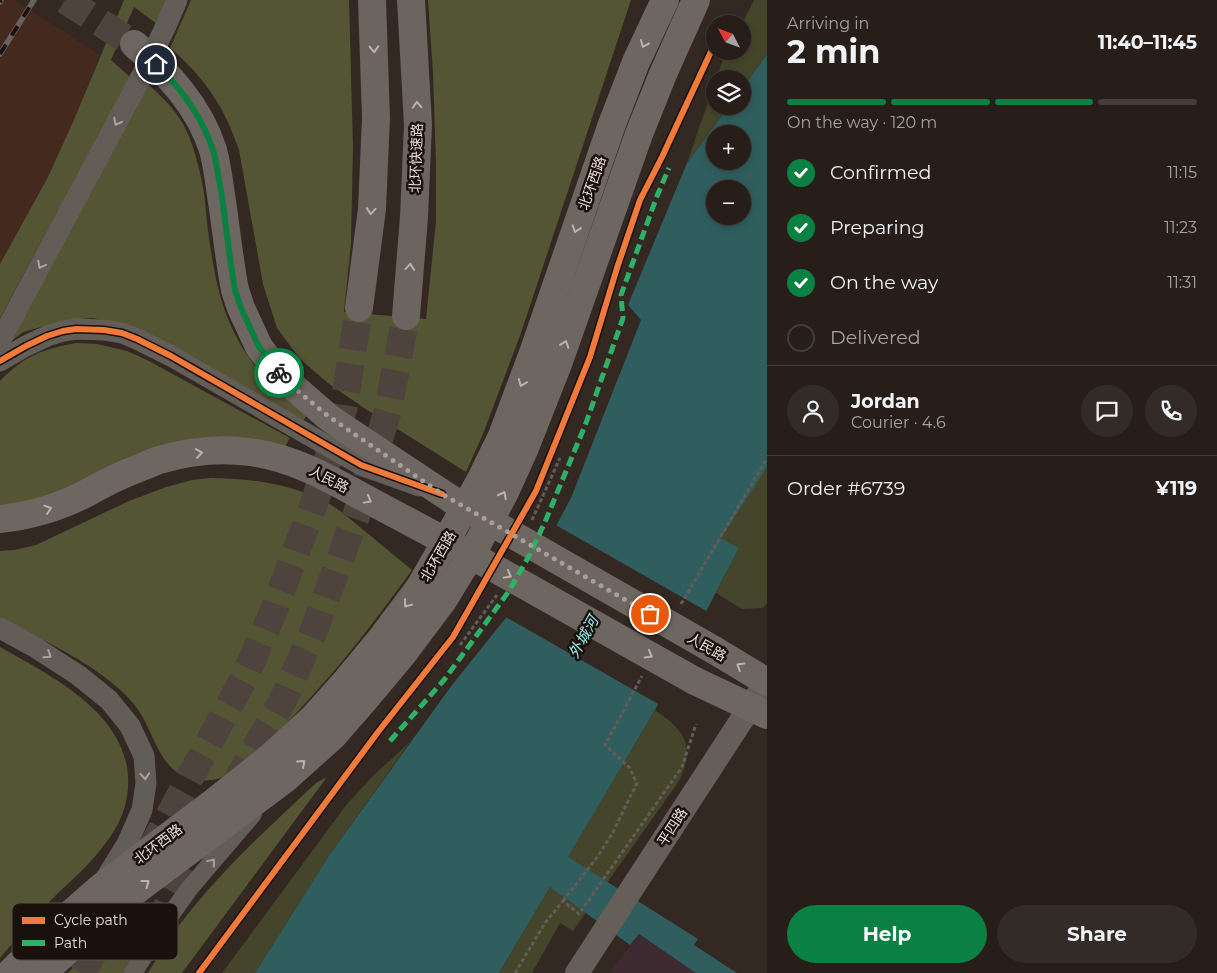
<!DOCTYPE html>
<meta charset="utf-8">
<style>
:root{--surface:#271e1a;--page:#332b27;--text:#f1f3f6;--muted:#a4a2a2;--line:#433c39;--accent:#0b8043}
body{margin:0;font-family:Montserrat,"Noto Sans SC",sans-serif;background:var(--page);color:var(--text);height:100vh;display:flex;flex-direction:column;font-size:19px;white-space:nowrap}
*{box-sizing:border-box;margin:0}
p{font-size:16px;color:var(--muted)}
.icon{flex:none;width:28px;height:28px;fill:none;stroke:currentColor;stroke-width:2;stroke-linecap:round;stroke-linejoin:round}
.map{position:relative;flex:1;overflow:hidden}
.details{display:flex;flex-direction:column;background:var(--surface);width:450px}
.details>*{flex:none}
.needle{width:32px;rotate:311deg}
.fabs{position:absolute;left:706px;top:15px;display:grid;gap:10px}
.fabs a{display:grid;place-items:center;width:45px;height:45px;border-radius:50%;background:var(--surface);box-shadow:0 2px 8px #0003,0 0 0 1px var(--line);font-size:25px}
.pin{position:absolute;display:grid;place-items:center;width:42px;height:42px;color:#fff;margin:-21px;border:2px solid #fff;border-radius:50%;box-shadow:0 1px 5px #0007}
.courier{position:absolute;display:grid;place-items:center;width:50px;height:50px;margin:-25px;border:4px solid #0b8043;border-radius:50%;background:#fff;color:#222;box-shadow:0 1px 6px #0007}
.overview em{font-style:normal;font-weight:700}
.overview div{display:flex;flex-direction:column-reverse}
.overview{display:flex;align-items:center;justify-content:space-between;height:85px;padding:0 20px}
h1{font-size:32px;font-weight:700;line-height:38px}
.bar{display:grid;grid-template-columns:repeat(4,1fr);gap:8px 5px;align-content:center;height:60px;padding:0 20px}
.bar i{height:6px;border-radius:4px;background:var(--line)}
.bar .selected{background:var(--accent)}
.bar p{grid-column:span 4}
.line{display:flex;align-items:center;gap:12px;padding:0 20px;border-top:1px solid var(--line)}
.line div{flex:1}
.round{display:grid;place-items:center;flex:none;width:52px;height:52px;border-radius:26px;background:var(--page)}
ol{padding:0 20px;list-style:none}
li{display:flex;align-items:center;gap:15px;height:55px}
li p{margin-inline-start:auto}
li .icon{padding:5px;border-radius:50%;background:var(--accent);color:#fff;stroke-width:4}
li:last-child{color:var(--muted)}
li i{width:28px;height:28px;border:2px solid var(--line);border-radius:50%}
.primary-button{display:flex;gap:10px;margin-top:auto;padding:10px 20px}
.primary-button a{flex:1;height:58px;border-radius:30px;background:var(--accent);color:#fff;font-size:20px;font-weight:700;line-height:58px;text-align:center}
.primary-button a+a{background:var(--page);color:var(--text)}
main{display:flex;flex:1;min-height:0}
.map>svg:first-child{display:block}
.commercial{fill:#3e2b32}
.built{fill:#44291f}
.green{fill:#44452a}
.forest{fill:#545534}
.water{fill:#305e5e;fill-rule:evenodd}
.pier{fill:#342822}
.lines{fill:none;stroke-linecap:round;stroke-linejoin:round}
.primary-tunnel{stroke:#4f433d;stroke-width:28;stroke-dasharray:28 14;stroke-linecap:butt}
.trunk-tunnel{stroke:#4f433d;stroke-width:28;stroke-dasharray:28 14;stroke-linecap:butt}
.path{stroke:#625c58;stroke-width:3;stroke-dasharray:4 2.5;stroke-linecap:butt}
.minor{stroke:#635d58;stroke-width:18}
.tertiary{stroke:#635d58;stroke-width:21}
.secondary{stroke:#665e59;stroke-width:24}
.primary{stroke:#6e6660;stroke-width:28}
.trunk{stroke:#6c645e;stroke-width:28}
.rail-casing{stroke:#69615d;stroke-width:5.5}
.rail{stroke:#1b110c;stroke-width:4;stroke-dasharray:11;stroke-linecap:butt}
.tertiary-bridge{stroke:#635d58;stroke-width:21}
.primary-bridge{stroke:#6e6660;stroke-width:28}
.quiet{stroke:#2db169;stroke-width:5;stroke-dasharray:10 5;stroke-linecap:butt}
.cycleway-casing{stroke:#1b110c;stroke-width:9}
.cycleway{stroke:#f17a3a;stroke-width:6}
.oneway{stroke:#bfb1ab}
.oneway2{stroke:#beb1ab}
.oneway3{stroke:#ada29c}
.done{stroke:#aa9c96;stroke-width:5;stroke-dasharray:0 9}
.route{stroke:#0b8043;stroke-width:6}
.labels{text-anchor:middle;dominant-baseline:central;stroke-width:5;stroke-linejoin:round;paint-order:stroke}
.street-label{font-size:14px;fill:#eadad4;stroke:#1b110c}
.water-label{font-size:15px;font-style:italic;fill:#96eef0;stroke:#1b110c}
.key{fill:#1b110c;stroke:#594d48;stroke-width:1}
.key-label{font-size:14px;fill:#eadad4}
</style>
<main>
<div class="map">
<svg width="767" height="973" viewBox="0 0 767 973">
<rect width="100%" height="100%" fill="#342822"/>
<path class="commercial" d="M 639,934 L 696,973 L 610,973 Z"/>
<path class="built" d="M 0,0 L 15,0 L 100,55 L 73,122 L 48,177 L 0,264 Z"/>
<g class="green">
<path d="M 754,0 L 767,0 L 767,54 L 743,88 L 742,79 L 716,79 L 722,62 L 728,51 L 742,51 L 742,24 Z"/>
<path d="M 715,82 L 715,106 L 729,106 L 687,163 Z"/>
<path d="M 767,467 L 767,603 L 763,608 L 742,609 L 716,593 L 739,548 L 720,538 Z"/>
<path d="M 655,710 C 685,731 696,745 679,781 L 573,931 L 560,923 L 532,973 L 499,973 Z"/>
<path d="M 410,742 L 330,854 L 255,973 L 222,973 L 347,804 L 374,775 Z"/>
</g>
<g class="forest">
<path d="M 124,0 L 168,0 L 157,24 L 134,7 L 111,60 L 130,77 L 0,318 L 0,264 L 48,177 L 73,122 Z"/>
<path d="M 191,0 L 349,0 L 353,147 L 351,243 L 344,312 L 426,319 L 436,221 L 436,164 L 433,73 L 428,0 L 631,0 L 521,333 L 483,434 L 466,472 L 367,410 L 328,383 L 300,359 L 277,328 L 263,284 L 239,150 C 234,137 229,123 222,110 C 209,87 191,65 170,48 Z"/>
<path d="M 148,84 C 161,96 174,108 183,124 C 194,144 200,170 204,193 C 206,205 206,218 208,230 C 212,260 217,292 228,319 C 246,363 271,386 307,415 L 303,421 L 110,321 L 92,318 L 62,321 L 23,332 L 8,344 Z"/>
<path d="M 76,343 L 97,344 L 127,351 L 147,360 L 290,438 L 284,448 L 256,439 L 233,437 L 198,438 L 165,445 L 58,493 L 37,501 L 0,507 L 0,381 C 24,356 43,349 76,343 Z"/>
<path d="M 211,478 C 247,478 291,484 324,501 C 338,508 350,519 361,528 C 378,542 395,556 412,570 C 380,614 348,657 311,697 C 294,716 277,734 257,750 C 249,758 238,769 228,775 C 214,783 192,782 178,773 C 159,760 153,735 142,716 C 139,711 135,705 131,701 C 123,691 112,683 103,676 C 71,652 35,636 0,620 L 0,551 L 14,550 L 36,545 L 129,501 L 166,487 L 192,480 Z"/>
<path d="M 0,647 C 53,677 133,716 128,788 C 127,804 121,821 112,834 C 96,859 74,878 53,898 C 34,917 17,938 0,958 Z"/>
<path d="M 327,777 L 182,973 L 148,973 C 159,955 170,936 184,919 C 223,869 270,826 316,783 Z"/>
<path d="M 153,904 C 159,905 163,905 166,911 L 124,973 L 68,973 L 86,955 L 135,912 L 144,906 Z"/>
</g>
<path class="water" d="M 767,54 L 767,467 L 721,538 L 739,548 L 655,710 L 568,857 L 698,939 L 694,945 L 737,973 L 696,973 L 639,934 L 630,945 L 550,887 L 499,973 L 255,973 L 330,854 L 452,685 L 509,614 L 571,498 L 641,320 L 628,305 L 687,163 L 729,106 L 742,106 L 743,88 ZM 715,134 L 742,134 L 742,161 L 715,161 ZM 715,189 L 742,189 L 742,216 L 715,216 Z"/>
<path class="pier" d="M 554,524 L 708,612 L 660,705 L 504,616 Z"/>
<g class="lines">
<path class="primary-tunnel" d="M 65,0 L 134,44"/>
<g class="trunk-tunnel">
<path d="M 234,786 L 284,698 L 314,630 L 357,513 L 388,410 L 406,316"/>
<path d="M 149,853 L 244,678 L 274,610 L 316,498 L 344,406 L 359,308"/>
<path d="M 154,930 L 206,837"/>
<path d="M 82,973 L 119,906"/>
</g>
<g class="path">
<path d="M 532,520 L 560,458"/>
<path d="M 681,604 L 767,458"/>
<path d="M 460,645 L 497,595"/>
<path d="M 563,901 L 598,856 L 612,834 L 637,783 L 629,767 L 605,745 L 642,676"/>
<path d="M 515,973 L 545,923 L 563,901 L 579,914 L 682,767 L 696,724"/>
</g>
<path class="minor" d="M 133,973 L 167,920 L 189,889 L 253,814"/>
<g class="tertiary">
<path d="M 165,28 L 177,0"/>
<path d="M 0,341 L 140,79"/>
<path d="M 0,361 L 26,346 L 47,336 L 63,331 L 76,329 L 104,330 L 122,333 L 137,339 L 171,356 L 361,465 L 419,486"/>
<path d="M 0,628 L 33,646 L 78,675 L 109,700 L 130,726 L 144,756 L 146,783 L 142,810 L 127,844 L 104,881"/>
</g>
<path class="secondary" d="M 577,973 L 767,681"/>
<g class="primary">
<path d="M 134,44 C 168,73 199,106 213,150 C 217,165 219,180 221,195 C 226,227 229,259 235,290 L 241,308 L 259,347 L 280,374 L 289,383 L 328,417 L 344,428 L 454,501"/>
<path d="M 0,519 C 29,516 57,508 83,495 C 98,487 112,479 127,473 C 138,469 148,464 159,460 C 187,452 220,448 249,452 C 290,457 325,476 361,496 C 385,509 410,522 434,535"/>
<path d="M 714,650 L 767,682"/>
<path d="M 695,681 L 767,715"/>
<path d="M 10,973 L 59,924 L 100,888 L 214,802 L 269,758 L 313,718 L 347,680 L 381,639 L 420,587 L 480,481 L 502,436 L 533,353 L 612,124 L 636,62 L 665,0"/>
<path d="M 43,973 L 118,904 L 285,779 L 333,736 L 366,698 L 402,655 L 444,599 L 478,543 L 505,492 L 524,450 L 558,364 L 639,134 L 663,74 L 696,0"/>
</g>
<g class="trunk">
<path d="M 359,308 L 372,209 L 376,118 L 372,0"/>
<path d="M 406,316 L 414,217 L 418,125 L 411,0"/>
</g>
<g class="rail-casing">
<g id="rail">
<path d="M 0,2 L 1,0"/>
<path d="M 0,54 L 34,0"/>
</g>
</g>
<use href="#rail" class="rail"/>
<path class="tertiary-bridge" d="M 140,79 L 165,28"/>
<g class="primary-bridge">
<path d="M 454,501 L 714,650"/>
<path d="M 434,535 L 510,577 L 695,681"/>
</g>
<path class="quiet" d="M 390,741 L 444,680 L 466,650 L 509,591 L 529,556 L 545,522 L 586,423 L 623,318 L 621,295 L 657,196 L 669,168"/>
<g class="cycleway-casing">
<g id="cycleway">
<path d="M 0,361 L 26,346 L 47,336 L 63,331 L 76,329 L 104,330 L 122,333 L 137,339 L 171,356 L 361,465 L 442,494"/>
<path d="M 199,973 L 378,732 L 453,637 L 536,491 L 590,357 L 617,268 L 640,200 L 662,157 L 715,43"/>
</g>
</g>
<use href="#cycleway" class="cycleway"/>
</g>
<defs><path id="oneway-chevron" d="M-2-3.5L2.5 0L-2 3.5" fill="none" stroke-width="1.6" stroke-linecap="round" stroke-linejoin="round" transform="scale(1.25)"/></defs>
<g class="oneway">
<use href="#oneway-chevron" transform="translate(644 44) rotate(114)"/>
<use href="#oneway-chevron" transform="translate(576 229) rotate(109)"/>
<use href="#oneway-chevron" transform="translate(565 344) rotate(-71)"/>
<use href="#oneway-chevron" transform="translate(522 383) rotate(111)"/>
<use href="#oneway-chevron" transform="translate(199 453) rotate(-8)"/>
<use href="#oneway-chevron" transform="translate(503 495) rotate(-63)"/>
<use href="#oneway-chevron" transform="translate(368 500) rotate(29)"/>
<use href="#oneway-chevron" transform="translate(48 509) rotate(-19)"/>
<use href="#oneway-chevron" transform="translate(508 575) rotate(29)"/>
<use href="#oneway-chevron" transform="translate(407 604) rotate(127)"/>
<use href="#oneway-chevron" transform="translate(649 655) rotate(30)"/>
<use href="#oneway-chevron" transform="translate(740 666) rotate(-149)"/>
<use href="#oneway-chevron" transform="translate(302 763) rotate(-42)"/>
<use href="#oneway-chevron" transform="translate(146 883) rotate(-37)"/>
</g>
<g class="oneway2">
<use href="#oneway-chevron" transform="translate(374 49) rotate(88)"/>
<use href="#oneway-chevron" transform="translate(417 105) rotate(-93)"/>
<use href="#oneway-chevron" transform="translate(371 211) rotate(95)"/>
<use href="#oneway-chevron" transform="translate(410 267) rotate(-85)"/>
</g>
<g class="oneway3">
<use href="#oneway-chevron" transform="translate(117 122) rotate(118)"/>
<use href="#oneway-chevron" transform="translate(41 265) rotate(118)"/>
<use href="#oneway-chevron" transform="translate(48 655) rotate(33)"/>
<use href="#oneway-chevron" transform="translate(145 776) rotate(86)"/>
<use href="#oneway-chevron" transform="translate(212 862) rotate(-50)"/>
</g>
<g class="lines">
<path class="done" d="M 279,373 L 288,383 L 328,416 L 442,494 L 650,614"/>
<path class="route" d="M 156,64 C 181,88 202,117 213,150 C 217,163 218,177 221,191 C 226,224 229,257 235,290 L 241,308 L 259,347 L 279,373"/>
</g>
<g class="labels">
<g class="street-label">
<text transform="translate(416 158) rotate(-88)">北环快速路</text>
<text transform="translate(592 183) rotate(-71)">北环西路</text>
<text transform="translate(329 479) rotate(27)">人民路</text>
<text transform="translate(438 556) rotate(-60)">北环西路</text>
<text transform="translate(707 647) rotate(30)">人民路</text>
<text transform="translate(672 827) rotate(-57)">平四路</text>
<text transform="translate(158 844) rotate(-37)">北环西路</text>
</g>
<g class="water-label">
<text transform="translate(583 637) rotate(-61)">外城河</text>
</g>
</g>
<rect x="12" y="903" width="166" height="57" rx="8" class="key"/>
<rect x="22" y="917" width="23" height="7" fill="#f17a3a"/>
<rect x="22" y="940" width="23" height="6" fill="#2db169"/>
<g class="key-label">
<text x="54" y="925">Cycle path</text>
<text x="54" y="948">Path</text>
</g>
</svg>
<div class="fabs">
<a><svg class="needle" viewBox="-14 -14 28 28"><path d="M0-13l5 13h-10z" fill="#e53935"/><path d="M0 13l5-13h-10z" fill="#a4a2a2"/></svg></a>
<a><svg class="icon" aria-label="layers" viewBox="0 0 24 24"><path d="M12 4l9 5-9 5-9-5zM3 14l9 5 9-5"/></svg></a>
<a>+</a>
<a>−</a>
</div>
<div class="pin" style="left:650px;top:614px;background:#ea580c"><svg class="icon" aria-label="bag" viewBox="0 0 24 24"><path d="M5 8h14l-1 12H6zM9 8a3 3 0 0 1 6 0"/></svg></div>
<div class="pin" style="left:156px;top:64px;background:#1f2937"><svg class="icon" aria-label="home" viewBox="0 0 24 24"><path d="M3 11l9-7 9 7M6 9v11h12V9"/></svg></div>
<div class="courier" style="left:279px;top:373px"><svg class="icon" aria-label="bike" viewBox="0 0 24 24"><circle cx="6" cy="16" r="4"/><circle cx="18" cy="16" r="4"/><path d="M6 16l4-8h5l3 8M10 8l3 8H6M13 5h3"/></svg></div>
</div>
<section class="details">
<div class="overview"><div><h1>2 min</h1><p>Arriving in</p></div><em>11:40–11:45</em></div>
<div class="bar"><i class="selected"></i><i class="selected"></i><i class="selected"></i><i></i><p>On the way · 120 m</p></div>
<ol>
<li><svg class="icon" aria-label="check" viewBox="0 0 24 24"><path d="M5 12l5 5 9-10"/></svg>Confirmed<p>11:15</p></li>
<li><svg class="icon" aria-label="check" viewBox="0 0 24 24"><path d="M5 12l5 5 9-10"/></svg>Preparing<p>11:23</p></li>
<li><svg class="icon" aria-label="check" viewBox="0 0 24 24"><path d="M5 12l5 5 9-10"/></svg>On the way<p>11:31</p></li>
<li><i></i>Delivered</li>
</ol>
<div class="line" style="height:90px"><a class="round"><svg class="icon" aria-label="person" viewBox="0 0 24 24"><circle cx="12" cy="8" r="4"/><path d="M4 21q1-7 8-7t8 7"/></svg></a><div><b>Jordan</b><p>Courier · 4.6</p></div><a class="round"><svg class="icon" aria-label="chat" viewBox="0 0 24 24"><path d="M4 5h16v11H9l-5 4z"/></svg></a><a class="round"><svg class="icon" aria-label="phone" viewBox="0 0 24 24"><path d="M5 4h4l2 5-3 2q2 4 5 5l2-3 5 2v4C11 20 4 13 5 4z"/></svg></a></div>
<div class="line" style="height:65px"><div>Order #6739</div><b>¥119</b></div>
<div class="primary-button"><a>Help</a><a>Share</a></div>
</section>
</main>
